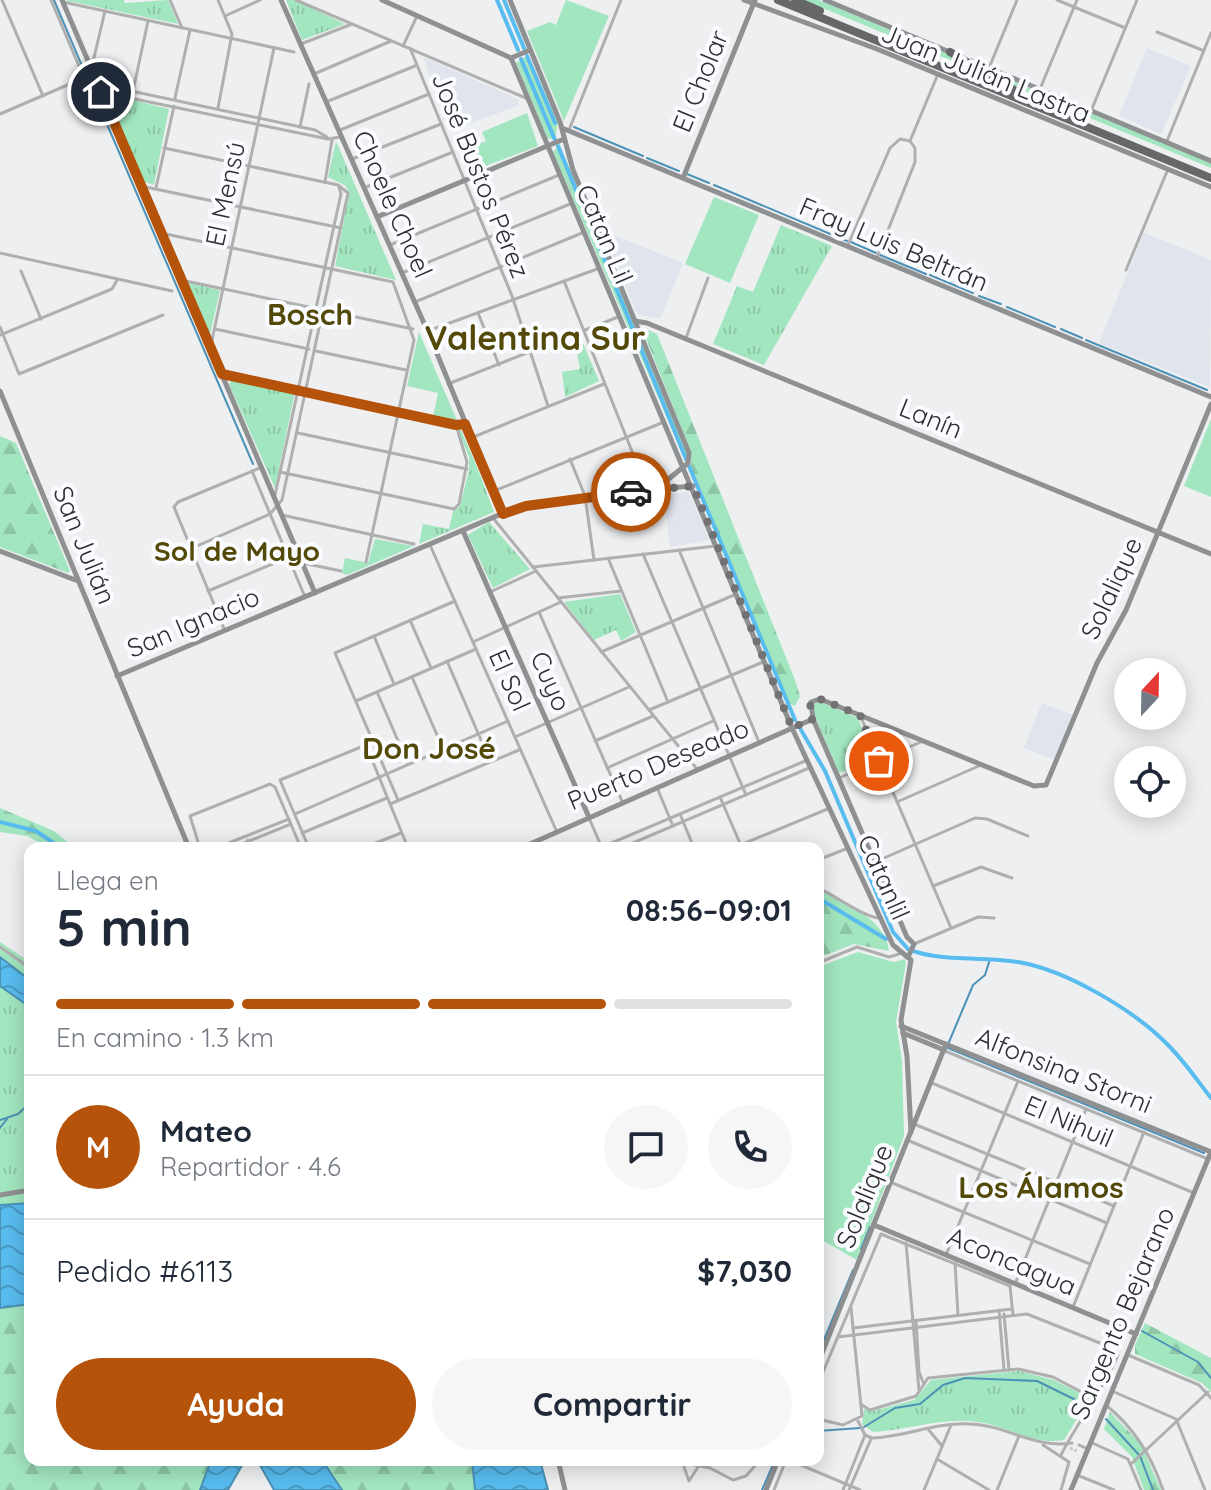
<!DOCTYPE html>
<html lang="es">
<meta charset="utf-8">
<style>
:root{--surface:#fff;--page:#f6f6f7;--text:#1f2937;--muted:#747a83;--line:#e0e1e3;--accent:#b45309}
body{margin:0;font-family:Quicksand,sans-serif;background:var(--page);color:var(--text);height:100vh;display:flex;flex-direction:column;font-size:30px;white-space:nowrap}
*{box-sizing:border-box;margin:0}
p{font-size:26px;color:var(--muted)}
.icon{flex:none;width:44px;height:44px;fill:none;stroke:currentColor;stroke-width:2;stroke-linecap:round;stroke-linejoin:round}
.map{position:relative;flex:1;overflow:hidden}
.side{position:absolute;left:24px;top:842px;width:800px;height:624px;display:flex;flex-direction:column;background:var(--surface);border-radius:16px;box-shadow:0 4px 20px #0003}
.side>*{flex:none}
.needle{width:52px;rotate:22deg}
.buttons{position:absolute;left:1114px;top:658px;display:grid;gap:16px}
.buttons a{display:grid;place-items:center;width:72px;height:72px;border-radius:50%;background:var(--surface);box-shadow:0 4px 20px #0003;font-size:40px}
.pin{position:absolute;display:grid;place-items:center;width:68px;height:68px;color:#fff;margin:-34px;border:4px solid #fff;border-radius:50%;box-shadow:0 2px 8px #0007}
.courier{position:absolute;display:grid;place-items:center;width:80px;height:80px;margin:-40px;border:6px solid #b45309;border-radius:50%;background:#fff;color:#222;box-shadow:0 2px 10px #0007}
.head em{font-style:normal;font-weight:700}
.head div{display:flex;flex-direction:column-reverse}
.head{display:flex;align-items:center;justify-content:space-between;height:136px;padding:0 32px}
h1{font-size:52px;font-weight:700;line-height:60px}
.bar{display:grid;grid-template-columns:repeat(4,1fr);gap:12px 8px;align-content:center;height:96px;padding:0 32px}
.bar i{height:10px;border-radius:6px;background:var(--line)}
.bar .on{background:var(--accent)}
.bar p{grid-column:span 4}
.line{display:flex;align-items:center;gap:20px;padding:0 32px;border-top:2px solid var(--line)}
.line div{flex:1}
.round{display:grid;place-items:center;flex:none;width:84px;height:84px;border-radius:42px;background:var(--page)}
.cta{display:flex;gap:16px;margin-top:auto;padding:16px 32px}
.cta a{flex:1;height:92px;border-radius:48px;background:var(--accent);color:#fff;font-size:32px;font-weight:700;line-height:92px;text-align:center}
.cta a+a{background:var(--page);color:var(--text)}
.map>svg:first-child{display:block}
.built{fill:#dfe4ed}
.grass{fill:#a2e6bf}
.forest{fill:url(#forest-firs)}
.park{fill:url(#park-tufts)}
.water{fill:url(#water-waves);stroke:#4c92b6;stroke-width:2}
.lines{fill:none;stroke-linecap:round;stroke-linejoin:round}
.stream{stroke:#4c92b6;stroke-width:2}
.canal{stroke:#58bcef;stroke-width:4}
.street-tunnel{stroke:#c8c9ca;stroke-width:3;stroke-dasharray:3 1.5;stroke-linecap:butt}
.street{stroke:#afafb0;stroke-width:3}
.secondary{stroke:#8f9092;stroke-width:5}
.highway{stroke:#656769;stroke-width:8}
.done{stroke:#727274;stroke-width:8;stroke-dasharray:0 14.4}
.route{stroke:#b45309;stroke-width:10}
.labels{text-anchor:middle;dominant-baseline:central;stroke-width:8;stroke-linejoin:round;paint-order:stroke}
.street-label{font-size:26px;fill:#2f2f30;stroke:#fbfcff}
.neighbourhood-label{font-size:28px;font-weight:bold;fill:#534a09;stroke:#fbfcff}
.quarter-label{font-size:30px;font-weight:bold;fill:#534a09;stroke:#fbfcff}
.district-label{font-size:34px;font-weight:bold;fill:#534a09;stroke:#fbfcff}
</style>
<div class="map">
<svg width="1211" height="1490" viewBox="0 0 1211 1490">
<defs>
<pattern id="forest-firs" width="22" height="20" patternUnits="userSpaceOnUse" patternTransform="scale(2)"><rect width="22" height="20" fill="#a2e6bf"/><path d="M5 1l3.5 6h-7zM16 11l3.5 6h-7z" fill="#8cc6a4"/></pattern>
<pattern id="park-tufts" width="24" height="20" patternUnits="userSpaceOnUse" patternTransform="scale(2)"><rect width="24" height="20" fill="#a2e6bf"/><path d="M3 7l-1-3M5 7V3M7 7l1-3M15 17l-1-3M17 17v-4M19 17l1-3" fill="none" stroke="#8cc6a4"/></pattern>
<pattern id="water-waves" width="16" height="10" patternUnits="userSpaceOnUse" patternTransform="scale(2)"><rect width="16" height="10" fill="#58bcef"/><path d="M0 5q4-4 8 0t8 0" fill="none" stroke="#4999c2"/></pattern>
</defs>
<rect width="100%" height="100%" fill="#eeeff1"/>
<g class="built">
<path d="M 1147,48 L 1191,66 L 1161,134 L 1119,116 Z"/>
<path d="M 423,57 L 518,99 L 519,105 L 450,131 Z"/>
<path d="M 603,231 L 683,263 L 660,319 L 637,314 Z"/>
<path d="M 1144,233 L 1211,260 L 1210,387 L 1099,343 Z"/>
<path d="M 689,492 L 709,540 L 670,547 L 664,495 Z"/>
<path d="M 1042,703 L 1073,715 L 1055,760 L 1024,748 Z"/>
</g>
<g class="grass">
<path d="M 566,0 L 609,16 L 564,121 L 527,31 L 550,22 L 556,25 Z"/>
<path d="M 803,0 L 819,0 L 952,56 L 991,77 Z"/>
<path d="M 528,55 L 558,122 L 555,140 L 547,138 L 516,63 Z"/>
<path d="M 971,64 L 1211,163 L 1211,168 L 1015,87 Z"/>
<path d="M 527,113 L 538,146 L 467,173 L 460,151 L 486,141 L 482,132 Z"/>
<path d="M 560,145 L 687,453 L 685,460 L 553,152 Z"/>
<path d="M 714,197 L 759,215 L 730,283 L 685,264 Z"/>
<path d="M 419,332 L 479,472 L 469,470 L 469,457 L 456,426 L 433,417 L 438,393 L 407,386 Z"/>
<path d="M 1211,419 L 1211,497 L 1184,486 Z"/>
<path d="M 375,539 L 414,546 L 347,575 L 342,573 L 345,558 L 368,563 Z"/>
<path d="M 858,952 L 894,962 L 905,959 L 906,963 L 896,1022 L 902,1061 L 904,1136 L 857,1260 L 818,1238 L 818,967 Z"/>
</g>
<g class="forest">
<path d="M 648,330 L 657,334 L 795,680 L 800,696 L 795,706 L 789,703 L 691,469 L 691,452 L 645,336 Z"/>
<path d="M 0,436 L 16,443 L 70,571 L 68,573 L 0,547 Z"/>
<path d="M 0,808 L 54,831 L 75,848 L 49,848 L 27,836 L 0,832 Z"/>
<path d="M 818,890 C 843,901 887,920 889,951 L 854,944 L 818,958 Z"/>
<path d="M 30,1304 L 30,1460 L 211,1460 L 200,1490 L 0,1490 L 0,1308 Z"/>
<path d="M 1145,1323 L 1211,1358 L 1211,1392 L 1202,1383 L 1135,1354 L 1135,1345 Z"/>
<path d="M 1110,1412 L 1141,1444 L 1161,1490 L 1144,1490 L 1132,1457 L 1104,1429 Z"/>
<path d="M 322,1460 L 472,1460 L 475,1490 L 342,1490 Z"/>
</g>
<g class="park">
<path d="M 64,0 L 124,0 L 125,3 L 168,0 L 178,24 Z"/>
<path d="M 286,0 L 295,0 L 345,24 L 302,40 Z"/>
<path d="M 112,95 L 169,109 L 154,185 L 142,181 L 108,101 Z"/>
<path d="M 336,141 L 396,280 L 335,266 L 349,193 L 346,186 L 328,177 Z"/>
<path d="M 781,225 L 832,246 L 764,365 L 713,344 L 737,286 L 753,292 Z"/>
<path d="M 190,283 L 220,290 L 210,335 L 187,285 Z"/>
<path d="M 580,336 L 599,381 L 565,397 L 562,372 L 580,369 L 574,337 Z"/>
<path d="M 234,378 L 295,392 L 275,488 L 229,384 Z"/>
<path d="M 469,470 L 479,472 L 494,512 L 419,544 L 423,524 L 449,529 L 453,511 L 460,506 Z"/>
<path d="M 489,522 L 530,569 L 493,588 L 468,535 Z"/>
<path d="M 620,594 L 636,632 L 621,641 L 616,630 L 594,640 L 564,602 Z"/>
<path d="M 820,702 L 858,718 L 874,761 L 839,773 L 813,711 L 815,703 Z"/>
<path d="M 0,942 L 30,962 L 30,1203 L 0,1205 Z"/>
<path d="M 1019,1371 L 1054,1380 L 1090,1398 L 1064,1440 C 1034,1446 1007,1426 978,1422 C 943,1417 910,1430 873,1432 L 862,1424 L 864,1409 L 873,1411 L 914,1400 L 931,1380 Z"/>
</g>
<g class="water">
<path d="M 0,957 L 30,980 L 30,1007 L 0,986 Z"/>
<path d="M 30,1203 L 30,1304 L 0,1308 L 0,1205 Z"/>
<path d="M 211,1460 L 245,1460 L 228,1490 L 200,1490 Z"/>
<path d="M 257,1460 L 322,1460 L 342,1490 L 274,1490 Z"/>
<path d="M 472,1460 L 540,1460 L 548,1490 L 475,1490 Z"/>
</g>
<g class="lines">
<g class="stream">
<path d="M 54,0 L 85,73"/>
<path d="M 88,80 L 253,464"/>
<path d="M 574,127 L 643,156"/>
<path d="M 647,158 L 679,171"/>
<path d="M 687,174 L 709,183"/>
<path d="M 714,185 L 847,241"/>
<path d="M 851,242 L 876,253"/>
<path d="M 880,255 L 926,274"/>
<path d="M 930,275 L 973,293"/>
<path d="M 979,296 L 1001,304"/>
<path d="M 1007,307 L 1055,327"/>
<path d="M 1061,329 L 1082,338"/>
<path d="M 1086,340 L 1207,390"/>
<path d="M 949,1042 L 973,985 L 985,975 L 990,959"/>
<path d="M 948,1048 L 1204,1153"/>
<path d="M 0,1120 L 18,1114 L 30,1103"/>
<path d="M 0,1128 L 7,1119"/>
<path d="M 861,1249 L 870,1227"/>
<path d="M 1142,1331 L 1198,1362 L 1211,1378"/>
<path d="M 818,1354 L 853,1270"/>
<path d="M 1106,1419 L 1140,1456 L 1153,1490"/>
<path d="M 864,1427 L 895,1408 L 920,1404 L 943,1385 L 965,1378 L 1037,1381 L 1086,1405"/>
<path d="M 818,1431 L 860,1428"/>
<path d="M 762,1490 L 775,1460"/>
</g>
<g class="canal">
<path d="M 497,0 L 518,50"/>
<path d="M 504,0 L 524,48"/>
<path d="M 527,56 L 555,123"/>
<path d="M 521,59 L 555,140"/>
<path d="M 558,146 L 686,459"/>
<path d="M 689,466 L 795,720"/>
<path d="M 801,730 L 825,771 L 893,932 L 908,949"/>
<path d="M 0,822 L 36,831 L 61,848"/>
<path d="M 818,898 L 886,939"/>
<path d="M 913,951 C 946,962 983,956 1018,962 C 1066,970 1134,1010 1168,1045 C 1184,1061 1197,1080 1211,1098"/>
</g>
<path class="street-tunnel" d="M 1070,1448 L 1077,1451"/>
<g class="street">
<path d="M 2,0 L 43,96"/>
<path d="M 51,0 L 84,78"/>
<path d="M 170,0 L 182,28"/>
<path d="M 296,0 L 528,99"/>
<path d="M 1057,0 L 1123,27"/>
<path d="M 63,2 L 294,52"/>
<path d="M 225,16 L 260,0"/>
<path d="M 1157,32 L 1202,50"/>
<path d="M 301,44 L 352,24"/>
<path d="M 403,46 L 417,16"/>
<path d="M 410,48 L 512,296 L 548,406"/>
<path d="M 92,66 L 105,11"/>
<path d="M 989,68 L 1017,0"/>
<path d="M 314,74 L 391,41"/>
<path d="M 98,84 L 315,130 L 327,137"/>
<path d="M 1040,89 L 1077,0"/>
<path d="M 133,91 L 148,21"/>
<path d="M 101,92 L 328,139 L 340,137"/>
<path d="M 175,98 L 190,30"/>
<path d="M 326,102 L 415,66"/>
<path d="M 218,108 L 232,34 L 218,0"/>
<path d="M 1091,111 L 1137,0"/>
<path d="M 0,114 L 93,74"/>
<path d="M 300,127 L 309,84"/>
<path d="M 340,130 L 429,94"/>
<path d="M 569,130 L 621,0"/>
<path d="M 910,141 L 938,74"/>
<path d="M 1167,141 L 1211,33"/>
<path d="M 164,148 L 338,185 L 348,193 L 282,500 L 270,514 L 190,549"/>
<path d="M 352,159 L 441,124"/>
<path d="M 325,182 L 332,140"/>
<path d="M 141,186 L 341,228"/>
<path d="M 156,188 L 174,106"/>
<path d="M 364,188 L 453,152"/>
<path d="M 161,233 L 393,282 L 414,340 L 366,562"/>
<path d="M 390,245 L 559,175"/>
<path d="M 848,245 L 890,148 L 900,139 L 910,141 L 915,148 L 915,162 L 877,258"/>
<path d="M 0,253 L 172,291"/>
<path d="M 1126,270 L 1168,169"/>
<path d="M 21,271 L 41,319"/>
<path d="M 402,273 L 570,204"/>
<path d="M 181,280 L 413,329"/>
<path d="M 564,281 L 647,489"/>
<path d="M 415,302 L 582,233"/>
<path d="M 478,313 L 499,365"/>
<path d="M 0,327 L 19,374 L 163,315"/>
<path d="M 215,329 L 309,349"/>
<path d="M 428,331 L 597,269"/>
<path d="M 0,335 L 112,289 L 117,280"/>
<path d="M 686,338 L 708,278"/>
<path d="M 211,345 L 274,48"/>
<path d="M 316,351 L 406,370"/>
<path d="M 222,374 L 456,425 L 465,424"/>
<path d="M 448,384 L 618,317"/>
<path d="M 298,433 L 467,469"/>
<path d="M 471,438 L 604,384"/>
<path d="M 570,459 L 585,496 L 594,560"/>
<path d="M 252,471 L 305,597"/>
<path d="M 280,472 L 454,509 L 459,504 L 467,462 L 456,425"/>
<path d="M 494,491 L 664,422"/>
<path d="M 275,495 L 341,194 L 339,187"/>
<path d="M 282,515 L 414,544"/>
<path d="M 493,518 L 697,769"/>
<path d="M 430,545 L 556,830"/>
<path d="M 679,550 L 759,742"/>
<path d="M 643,554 L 746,795"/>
<path d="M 608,558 L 668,702"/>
<path d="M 303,563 L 341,571"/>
<path d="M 533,567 L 716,546"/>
<path d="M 208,591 L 289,557"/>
<path d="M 490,592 L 536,571"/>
<path d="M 558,598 L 621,591"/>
<path d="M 539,612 L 622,801"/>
<path d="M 410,620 L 431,668"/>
<path d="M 225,631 L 174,507 L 178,502 L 262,467"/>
<path d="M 374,636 L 394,684"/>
<path d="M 473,642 L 561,602"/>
<path d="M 601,652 L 734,595"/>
<path d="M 447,661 L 490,761"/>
<path d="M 412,677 L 443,749"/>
<path d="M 377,692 L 408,764"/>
<path d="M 356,701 L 476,649"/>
<path d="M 649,710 L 763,662"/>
<path d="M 860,715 L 951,928"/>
<path d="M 515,737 L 629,687"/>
<path d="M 595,741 L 653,716"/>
<path d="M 607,768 L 713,721"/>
<path d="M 839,778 L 923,741"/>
<path d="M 658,790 L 673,826"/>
<path d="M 720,797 L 742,848"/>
<path d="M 398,800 L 335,653 L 455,601"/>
<path d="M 897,802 L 981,765"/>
<path d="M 390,804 L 519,750"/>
<path d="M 295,814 L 508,721"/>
<path d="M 680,814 L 694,848"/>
<path d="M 589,818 L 602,848"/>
<path d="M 302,833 L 387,798"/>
<path d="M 248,840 L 251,848"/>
<path d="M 602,847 L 805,761"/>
<path d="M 200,848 L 190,816 L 270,784 L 275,787 L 301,848"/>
<path d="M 216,848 L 289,819"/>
<path d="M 232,848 L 291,824"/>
<path d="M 309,848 L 280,780 L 366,745 L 408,848"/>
<path d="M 363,848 L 401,833"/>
<path d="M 621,848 L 809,768"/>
<path d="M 733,848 L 830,808"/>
<path d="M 818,860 L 848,848"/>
<path d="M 875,862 L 975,818 L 987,819 L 1028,836"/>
<path d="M 933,886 L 981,867 L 1012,878"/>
<path d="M 818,888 C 835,895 866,919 881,918"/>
<path d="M 914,944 L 978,917 L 994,918"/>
<path d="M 0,947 L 30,968"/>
<path d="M 818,963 L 857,947 L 889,957 L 899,954"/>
<path d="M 945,1051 L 1208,1159"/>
<path d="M 932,1083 L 1194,1193"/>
<path d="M 914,1124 L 1114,1206"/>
<path d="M 907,1140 L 1107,1223"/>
<path d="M 890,1182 L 1090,1264"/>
<path d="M 906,1243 L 919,1390"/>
<path d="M 946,1255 L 1018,1081"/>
<path d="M 955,1263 L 958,1315"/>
<path d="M 1015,1284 L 1086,1109"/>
<path d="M 1073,1307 L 1144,1132"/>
<path d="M 999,1310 L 1004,1370"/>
<path d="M 1004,1314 L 1009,1370"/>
<path d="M 916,1320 L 919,1372 L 923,1382"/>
<path d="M 853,1328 L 1012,1309"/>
<path d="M 838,1337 L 1027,1314 L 1115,1349 L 1118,1355 C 1103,1391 1079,1419 1061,1455"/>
<path d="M 1128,1355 L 1199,1385 L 1211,1398"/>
<path d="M 818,1384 L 881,1234 L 1010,1286 L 1013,1315"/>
<path d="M 1112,1391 L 1176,1419 L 1205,1490"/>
<path d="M 862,1405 L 870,1410 L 916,1396 L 928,1378 L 1018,1369 L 1053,1377 L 1093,1398"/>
<path d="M 1106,1405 C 1135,1429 1151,1455 1163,1490"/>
<path d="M 818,1419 L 843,1425 L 862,1416 L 851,1308"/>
<path d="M 858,1421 L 865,1435 L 872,1438 C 905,1437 936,1422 970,1424 C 1006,1425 1035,1449 1072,1443"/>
<path d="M 928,1429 L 942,1446"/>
<path d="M 1090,1442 L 1128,1459 L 1141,1490"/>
<path d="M 1043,1445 L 1069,1462 L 1061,1490"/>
<path d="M 1079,1445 L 1088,1449"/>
<path d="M 937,1459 L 989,1490"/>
<path d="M 670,1460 L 710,1468 L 733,1480 L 746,1476 L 760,1460"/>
<path d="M 789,1460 L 860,1490"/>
<path d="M 1131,1464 L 1208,1392"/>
<path d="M 684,1467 L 689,1481 L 698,1467"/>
<path d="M 1077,1475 L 1114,1490"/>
<path d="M 774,1490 L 786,1460"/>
<path d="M 843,1490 L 865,1435"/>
<path d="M 849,1490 L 871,1439"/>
<path d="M 924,1490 L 951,1425"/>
<path d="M 997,1490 L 1019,1436"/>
</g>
<g class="secondary">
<path d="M 62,0 L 315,593"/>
<path d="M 281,0 L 431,339 L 503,514"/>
<path d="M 382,0 L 511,58"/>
<path d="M 744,0 L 877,49 L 1211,187"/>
<path d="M 825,0 L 952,53"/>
<path d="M 511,58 L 792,728 L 893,945 L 911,960 L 901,1020 L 907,1056 L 911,1132"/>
<path d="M 511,58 L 530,50"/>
<path d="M 972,61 L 1211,161"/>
<path d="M 562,128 L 1211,397"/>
<path d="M 683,178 L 755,0"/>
<path d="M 377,217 L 564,139"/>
<path d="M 635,321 L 647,323 L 1211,554"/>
<path d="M 0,391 L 189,848"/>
<path d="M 656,489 L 693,486"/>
<path d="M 463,531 L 588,815"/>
<path d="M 0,551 L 78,581"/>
<path d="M 117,676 L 513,509 L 647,489 L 665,482 L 688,463 L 689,453 L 573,170 L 560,122 L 510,0"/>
<path d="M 521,848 L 813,719"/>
<path d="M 908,957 L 914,944 L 907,937 L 813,719 L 811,702 L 820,699 L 1034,786 L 1046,785 L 1097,663 L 1126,610 L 1211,404"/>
<path d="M 901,1026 L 1211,1152"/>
<path d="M 903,1033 L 944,1050"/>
<path d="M 0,1195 L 30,1190"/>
<path d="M 874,1225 L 1136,1334"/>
<path d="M 818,1363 L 946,1044"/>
<path d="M 558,1460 L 565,1490"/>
<path d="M 766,1490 L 778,1460"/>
<path d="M 1071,1490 L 1211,1152"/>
</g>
<g class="highway">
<path d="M 778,0 L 1211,178"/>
<path d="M 795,0 L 820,11"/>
<path d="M 950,52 L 1021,94"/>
</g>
</g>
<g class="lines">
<path class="done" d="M 631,492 L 693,486 L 792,728 L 813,719 L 810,704 L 820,699 L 860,715 L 879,761"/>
<path class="route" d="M 101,92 L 222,374 L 456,425 L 465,424 L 503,514 L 526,506 L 631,492"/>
</g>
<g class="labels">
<g class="street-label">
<text transform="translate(986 73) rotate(22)">Juan Julián Lastra</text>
<text transform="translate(700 81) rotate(-68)">El Cholar</text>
<text transform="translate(481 175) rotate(68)">José Bustos Pérez</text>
<text transform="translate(225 194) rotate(-78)">El Mensú</text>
<text transform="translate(393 204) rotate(66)">Choele Choel</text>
<text transform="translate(605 234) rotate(67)">Catan Lil</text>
<text transform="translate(894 244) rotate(23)">Fray Luis Beltrán</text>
<text transform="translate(931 418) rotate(22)">Lanín</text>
<text transform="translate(85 545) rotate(68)">San Julián</text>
<text transform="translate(1111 588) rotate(-65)">Solalique</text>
<text transform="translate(193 622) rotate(-23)">San Ignacio</text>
<text transform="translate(510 680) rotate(66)">El Sol</text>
<text transform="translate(551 681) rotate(66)">Cuyo</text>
<text transform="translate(658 764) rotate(-23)">Puerto Deseado</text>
<text transform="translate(884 877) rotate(66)">Catanlil</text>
<text transform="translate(1064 1070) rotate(22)">Alfonsina Storni</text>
<text transform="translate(1069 1121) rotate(23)">El Nihuil</text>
<text transform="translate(864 1196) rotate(-68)">Solalique</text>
<text transform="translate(1012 1261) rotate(23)">Aconcagua</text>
<text transform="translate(1122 1313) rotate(-67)">Sargento Bejarano</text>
</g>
<g class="neighbourhood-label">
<text x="237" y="550">Sol de Mayo</text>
</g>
<g class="quarter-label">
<text x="310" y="314">Bosch</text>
<text x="429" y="748">Don José</text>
<text x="1041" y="1187">Los Álamos</text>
</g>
<g class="district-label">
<text x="535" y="337">Valentina Sur</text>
</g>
</g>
</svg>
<div class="buttons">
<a><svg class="needle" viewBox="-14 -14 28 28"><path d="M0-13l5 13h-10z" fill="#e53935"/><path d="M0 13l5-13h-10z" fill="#747a83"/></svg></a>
<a><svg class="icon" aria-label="locate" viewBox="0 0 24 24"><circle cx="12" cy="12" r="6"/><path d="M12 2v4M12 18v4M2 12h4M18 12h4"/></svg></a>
</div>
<div class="pin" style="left:879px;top:761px;background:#ea580c"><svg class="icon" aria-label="bag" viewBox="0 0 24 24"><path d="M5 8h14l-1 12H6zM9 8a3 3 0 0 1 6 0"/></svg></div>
<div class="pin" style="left:101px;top:92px;background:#1f2937"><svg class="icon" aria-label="home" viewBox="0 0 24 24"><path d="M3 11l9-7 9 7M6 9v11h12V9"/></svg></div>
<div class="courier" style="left:631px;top:492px"><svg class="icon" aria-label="car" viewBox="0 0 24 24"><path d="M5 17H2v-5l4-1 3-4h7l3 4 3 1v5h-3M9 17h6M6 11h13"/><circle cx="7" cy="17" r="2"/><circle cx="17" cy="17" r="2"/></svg></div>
<section class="side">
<div class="head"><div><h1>5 min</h1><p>Llega en</p></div><em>08:56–09:01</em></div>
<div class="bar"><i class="on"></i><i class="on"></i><i class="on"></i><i></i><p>En camino · 1.3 km</p></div>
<div class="line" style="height:144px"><b class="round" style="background:var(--accent);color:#fff">M</b><div><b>Mateo</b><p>Repartidor · 4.6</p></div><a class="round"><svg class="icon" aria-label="chat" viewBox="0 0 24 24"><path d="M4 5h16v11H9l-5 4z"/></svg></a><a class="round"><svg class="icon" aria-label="phone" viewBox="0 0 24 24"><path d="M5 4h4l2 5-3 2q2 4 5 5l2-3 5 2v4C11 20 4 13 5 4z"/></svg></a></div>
<div class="line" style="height:104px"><div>Pedido #6113</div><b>$7,030</b></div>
<div class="cta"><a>Ayuda</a><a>Compartir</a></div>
</section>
</div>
